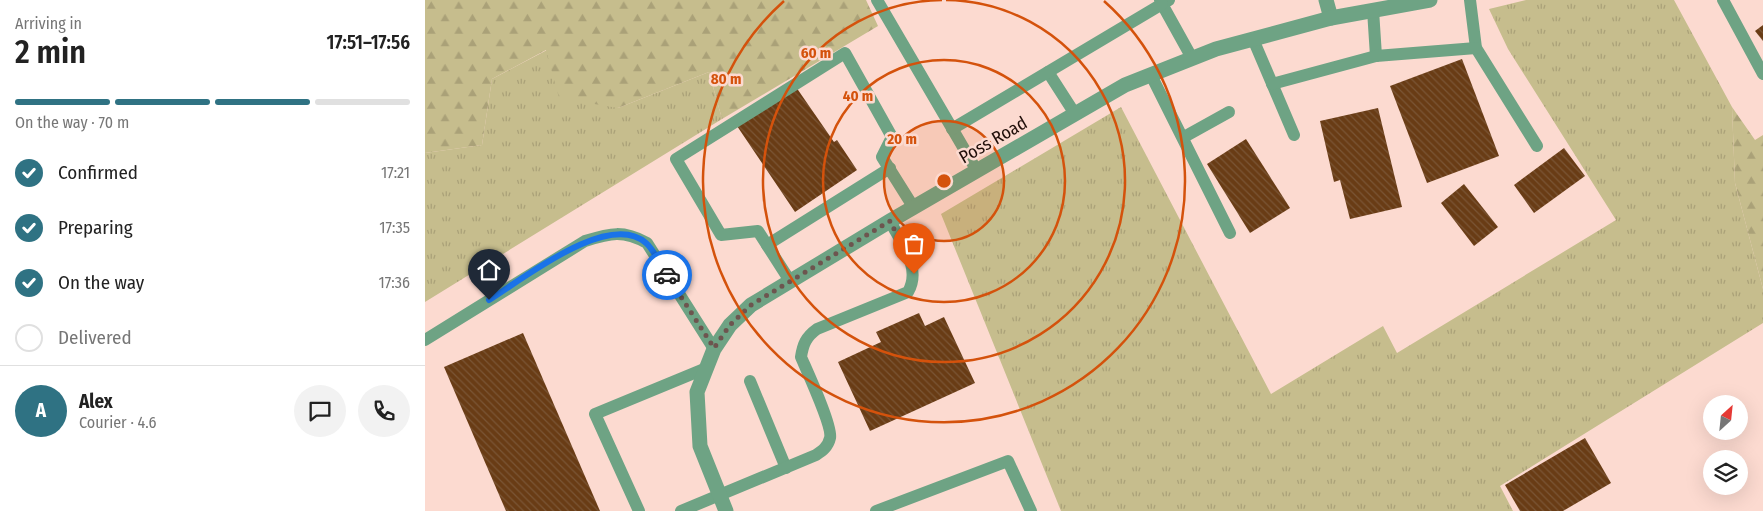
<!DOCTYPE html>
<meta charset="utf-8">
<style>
:root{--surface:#fff;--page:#f2f2f2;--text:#222;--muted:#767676;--line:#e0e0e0;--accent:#2f7283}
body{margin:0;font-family:"Fira Sans Condensed",sans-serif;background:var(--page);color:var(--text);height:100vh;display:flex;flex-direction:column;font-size:19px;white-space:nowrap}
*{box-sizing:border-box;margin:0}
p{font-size:16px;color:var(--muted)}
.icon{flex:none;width:28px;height:28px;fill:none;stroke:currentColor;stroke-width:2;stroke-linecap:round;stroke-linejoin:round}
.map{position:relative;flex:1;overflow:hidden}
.panel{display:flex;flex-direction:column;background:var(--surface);width:425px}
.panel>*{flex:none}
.needle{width:32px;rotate:27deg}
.fabs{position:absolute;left:1278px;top:395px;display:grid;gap:10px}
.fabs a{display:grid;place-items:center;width:45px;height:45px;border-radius:50%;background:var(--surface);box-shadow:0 5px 20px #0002;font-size:25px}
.pin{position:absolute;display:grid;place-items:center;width:42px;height:42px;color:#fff;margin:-51px -21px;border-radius:50% 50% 50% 0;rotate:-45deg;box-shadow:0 0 5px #0007}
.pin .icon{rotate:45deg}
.courier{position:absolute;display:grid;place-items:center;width:50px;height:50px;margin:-25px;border:4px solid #1a73e8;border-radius:50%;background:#fff;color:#222;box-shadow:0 1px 6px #0007}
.summary em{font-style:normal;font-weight:600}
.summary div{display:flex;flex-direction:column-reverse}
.summary{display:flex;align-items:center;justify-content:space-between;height:85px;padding:0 15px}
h1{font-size:32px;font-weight:600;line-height:38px}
.bar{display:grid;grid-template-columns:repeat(4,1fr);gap:8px 5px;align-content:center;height:60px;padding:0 15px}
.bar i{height:6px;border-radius:4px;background:var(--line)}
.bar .current{background:var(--accent)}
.bar p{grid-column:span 4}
.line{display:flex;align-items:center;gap:12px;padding:0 15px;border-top:1px solid var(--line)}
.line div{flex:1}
.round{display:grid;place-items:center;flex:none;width:52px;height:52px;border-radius:26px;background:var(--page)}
ol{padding:0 15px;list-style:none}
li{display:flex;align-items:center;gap:15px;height:55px}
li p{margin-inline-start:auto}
li .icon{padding:5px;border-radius:50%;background:var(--accent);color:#fff;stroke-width:4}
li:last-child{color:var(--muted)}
li i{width:28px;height:28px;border:2px solid var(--line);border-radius:50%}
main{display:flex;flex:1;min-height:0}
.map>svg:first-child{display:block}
.grass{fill:url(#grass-tufts)}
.forest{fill:url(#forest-firs)}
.building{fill:url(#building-back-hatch)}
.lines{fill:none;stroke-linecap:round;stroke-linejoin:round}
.lane{stroke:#6ea384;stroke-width:12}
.street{stroke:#6ea384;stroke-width:15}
.done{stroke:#6d554f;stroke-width:5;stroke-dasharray:0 9}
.route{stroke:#1a73e8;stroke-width:6}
.ring{fill:none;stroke:#d4520c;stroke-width:2.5}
.labels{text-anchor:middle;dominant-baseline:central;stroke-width:5;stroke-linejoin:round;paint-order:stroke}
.street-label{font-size:18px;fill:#200e09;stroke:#fcdad0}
.centre{fill:#d4520c;stroke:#fcdad0;stroke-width:2.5}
.ring-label{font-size:15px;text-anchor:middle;font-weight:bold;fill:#d4520c;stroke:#fcdad0;stroke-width:5;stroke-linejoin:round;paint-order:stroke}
</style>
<main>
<section class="panel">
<div class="summary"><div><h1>2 min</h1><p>Arriving in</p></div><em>17:51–17:56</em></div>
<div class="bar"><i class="current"></i><i class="current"></i><i class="current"></i><i></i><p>On the way · 70 m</p></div>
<ol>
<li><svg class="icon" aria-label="check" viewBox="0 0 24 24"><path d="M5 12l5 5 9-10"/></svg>Confirmed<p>17:21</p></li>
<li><svg class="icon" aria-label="check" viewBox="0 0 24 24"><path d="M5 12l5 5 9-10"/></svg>Preparing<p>17:35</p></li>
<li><svg class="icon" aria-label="check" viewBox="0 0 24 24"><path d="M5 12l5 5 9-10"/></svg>On the way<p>17:36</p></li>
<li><i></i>Delivered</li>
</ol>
<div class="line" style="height:90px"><b class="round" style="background:var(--accent);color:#fff">A</b><div><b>Alex</b><p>Courier · 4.6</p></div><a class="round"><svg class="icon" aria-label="chat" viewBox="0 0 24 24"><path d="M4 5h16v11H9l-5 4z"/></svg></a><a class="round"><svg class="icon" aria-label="phone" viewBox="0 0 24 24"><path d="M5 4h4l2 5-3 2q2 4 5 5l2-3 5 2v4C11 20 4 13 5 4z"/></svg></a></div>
</section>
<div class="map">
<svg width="1338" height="511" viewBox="0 0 1338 511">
<defs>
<pattern id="grass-tufts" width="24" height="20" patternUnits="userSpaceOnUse" patternTransform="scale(1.25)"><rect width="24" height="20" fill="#c6bd8d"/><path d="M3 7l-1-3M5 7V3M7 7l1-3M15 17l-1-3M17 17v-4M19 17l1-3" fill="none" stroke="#aaa178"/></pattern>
<pattern id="forest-firs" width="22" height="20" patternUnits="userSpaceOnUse" patternTransform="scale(1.25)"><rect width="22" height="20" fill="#c6bd8d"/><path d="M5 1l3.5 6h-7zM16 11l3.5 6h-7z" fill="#aaa178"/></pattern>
<pattern id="building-back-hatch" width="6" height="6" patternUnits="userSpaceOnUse" patternTransform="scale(1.25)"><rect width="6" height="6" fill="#693c15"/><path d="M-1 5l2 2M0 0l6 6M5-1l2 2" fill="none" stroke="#7a5535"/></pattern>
</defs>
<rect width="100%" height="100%" fill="#fcdad0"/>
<g class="grass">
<path d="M 1101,0 L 1249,0 L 1307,107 L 1310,183 L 1338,289 L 1338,323 L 1075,486 L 1088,511 L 636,511 L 516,214 L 696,107 L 846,394 L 958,326 L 972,353 L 1191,220 L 1083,49 L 1064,9 Z"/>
<path d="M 122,50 L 193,108 L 284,72 L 297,119 L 0,302 L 0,153 L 57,145 L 67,79 Z"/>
</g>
<g class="forest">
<path d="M 0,0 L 441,0 L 453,26 L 297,119 L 284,72 L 193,108 L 134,98 L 121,50 L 67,79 L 57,145 L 0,153 Z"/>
<path d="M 1307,107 L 1330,140 L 1338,135 L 1338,289 L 1310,183 Z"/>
</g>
<g class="building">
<path d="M 1338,25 L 1338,41 L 1330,31 Z"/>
<path d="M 1037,59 L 1074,156 L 1002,183 L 965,86 Z"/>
<path d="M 371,87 L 409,142 L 412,140 L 432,170 L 370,212 L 312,126 Z"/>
<path d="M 953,108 L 977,207 L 925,219 L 915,180 L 909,182 L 895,121 Z"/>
<path d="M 821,139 L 865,208 L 825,233 L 782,164 Z"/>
<path d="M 1139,148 L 1160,176 L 1109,213 L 1089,185 Z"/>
<path d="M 1039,184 L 1073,227 L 1049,246 L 1016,203 Z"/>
<path d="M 494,313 L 500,326 L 519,317 L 550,383 L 445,431 L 413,362 L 456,342 L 451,332 Z"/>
<path d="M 98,333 L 175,511 L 81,511 L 19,367 Z"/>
<path d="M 1160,438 L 1186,483 L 1138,511 L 1095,511 L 1080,485 Z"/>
</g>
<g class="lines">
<g class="lane">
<path d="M 452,0 L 552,171"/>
<path d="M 744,0 L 737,4 L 767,58"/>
<path d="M 1045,0 L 1051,48 L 1112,146"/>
<path d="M 1298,0 L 1338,74"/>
<path d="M 948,10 L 951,56"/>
<path d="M 828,39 L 869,135"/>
<path d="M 623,72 L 650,114"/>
<path d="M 726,75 L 805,233"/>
<path d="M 847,84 L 951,56 L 1051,48"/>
<path d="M 527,129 L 737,4 L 735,0"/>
<path d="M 759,137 L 804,112"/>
<path d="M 342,245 L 465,168"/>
<path d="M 365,281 L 333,231 L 296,235 L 251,159 L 420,53 L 467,137 L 457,157 L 489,208"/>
<path d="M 0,340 L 160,241 C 186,233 198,230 222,243 L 289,349"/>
<path d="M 325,381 L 361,468"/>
<path d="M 214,511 L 170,414 L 279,369"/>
<path d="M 256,511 L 391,455 C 397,451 403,447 405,438 C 408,427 382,371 376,357 C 378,344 381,337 392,329 L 483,292 C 497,268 476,243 465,221"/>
<path d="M 451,511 L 583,461 L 606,511"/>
</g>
<g class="street">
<path d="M 901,0 L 906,18"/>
<path d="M 301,511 L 275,446 L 272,392 L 289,349 L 305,325 L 326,305 L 465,221 L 700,85 L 791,49 L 906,18 L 1005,0"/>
</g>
</g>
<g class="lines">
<path class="done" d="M 242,275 L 289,348 L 305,325 L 326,305 L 465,221 L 488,267 L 489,274"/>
<path class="route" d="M 64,300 C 98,279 184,210 221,243 C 230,251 236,266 242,275"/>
</g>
<circle cx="519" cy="181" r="60" fill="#d4520c" fill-opacity=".12"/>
<g class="ring">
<circle cx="519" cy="181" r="60"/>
<circle cx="519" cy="181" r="121"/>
<path d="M521 0A181 181 0 1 1 517 0"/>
<path d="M679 1A241 241 0 1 1 359 1"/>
</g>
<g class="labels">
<g class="street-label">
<text transform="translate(568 140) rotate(-30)">Poss Road</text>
</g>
</g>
<circle cx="519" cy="181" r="8" class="centre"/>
<g class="ring-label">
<text x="391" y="58">60 m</text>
<text x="301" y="84">80 m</text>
<text x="433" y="101">40 m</text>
<text x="477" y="144">20 m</text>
</g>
</svg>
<div class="fabs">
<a><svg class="needle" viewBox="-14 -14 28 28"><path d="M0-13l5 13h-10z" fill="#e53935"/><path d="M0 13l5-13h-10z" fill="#767676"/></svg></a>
<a><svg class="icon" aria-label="layers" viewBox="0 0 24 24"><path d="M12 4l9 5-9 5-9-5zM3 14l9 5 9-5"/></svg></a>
</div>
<div class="pin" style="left:489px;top:274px;background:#ea580c"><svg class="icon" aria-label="bag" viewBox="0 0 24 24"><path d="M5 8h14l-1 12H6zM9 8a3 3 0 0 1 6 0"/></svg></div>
<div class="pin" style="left:64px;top:300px;background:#1f2937"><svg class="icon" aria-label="home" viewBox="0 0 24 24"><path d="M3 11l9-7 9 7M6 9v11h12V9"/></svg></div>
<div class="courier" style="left:242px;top:275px"><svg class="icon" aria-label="car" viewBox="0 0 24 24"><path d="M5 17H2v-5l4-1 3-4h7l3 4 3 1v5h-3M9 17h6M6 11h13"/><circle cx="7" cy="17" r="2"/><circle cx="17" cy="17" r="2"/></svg></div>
</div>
</main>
